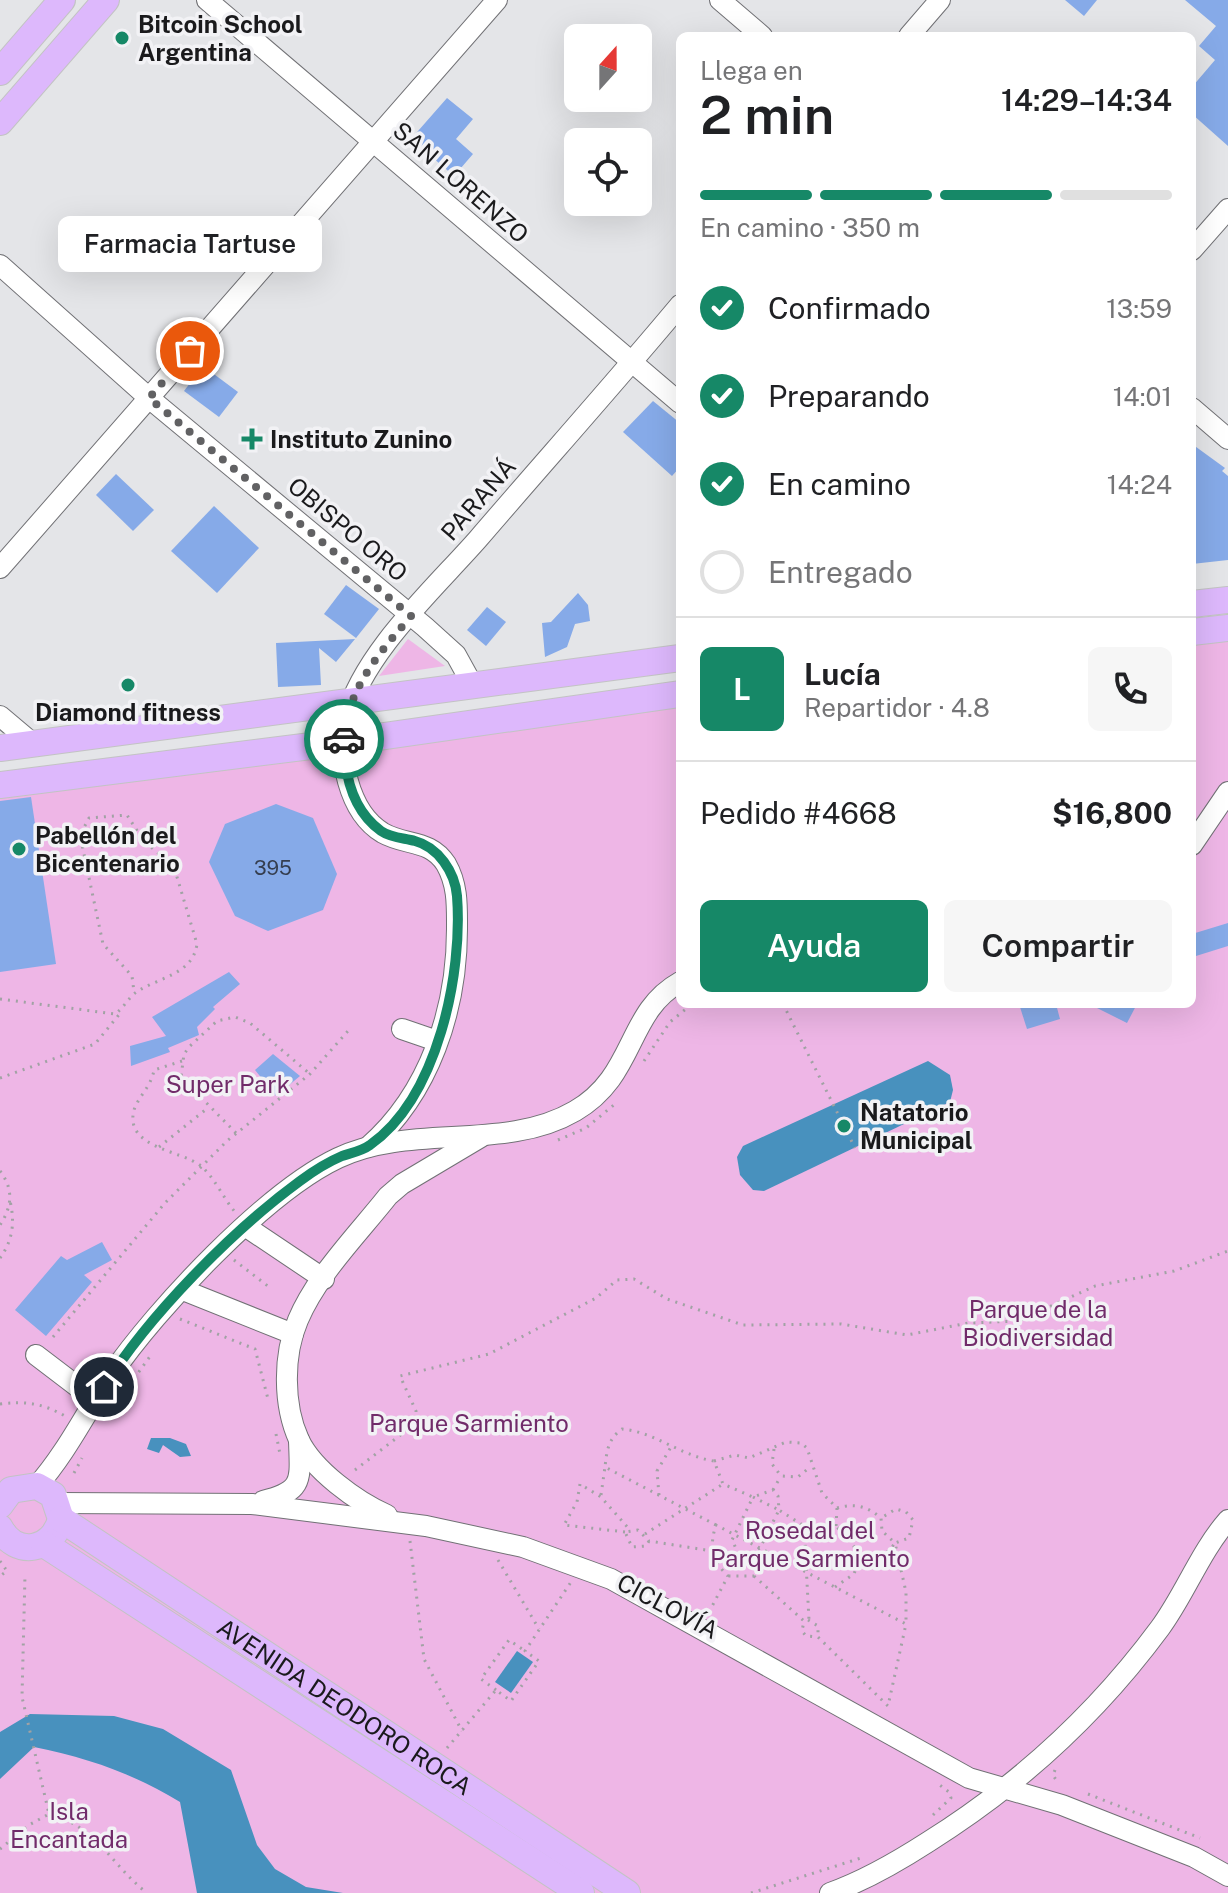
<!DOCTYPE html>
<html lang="es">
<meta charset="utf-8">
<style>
:root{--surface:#fff;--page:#f6f6f6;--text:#202124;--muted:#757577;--line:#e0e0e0;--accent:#168867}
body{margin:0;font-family:"Public Sans",sans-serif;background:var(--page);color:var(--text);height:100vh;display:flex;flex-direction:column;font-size:30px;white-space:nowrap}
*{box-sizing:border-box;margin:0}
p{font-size:26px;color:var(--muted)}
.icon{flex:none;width:44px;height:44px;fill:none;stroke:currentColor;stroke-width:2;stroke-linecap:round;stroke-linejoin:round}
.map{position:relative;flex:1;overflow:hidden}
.drawer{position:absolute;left:676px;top:32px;width:520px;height:976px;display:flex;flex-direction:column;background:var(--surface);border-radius:12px;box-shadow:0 8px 32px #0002}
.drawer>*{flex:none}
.needle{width:52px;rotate:21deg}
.buttons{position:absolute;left:564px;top:24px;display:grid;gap:16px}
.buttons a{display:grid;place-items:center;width:88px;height:88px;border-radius:12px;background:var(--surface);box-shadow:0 8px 32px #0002;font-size:40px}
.pin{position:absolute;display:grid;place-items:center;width:68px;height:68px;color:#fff;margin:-34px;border:4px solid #fff;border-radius:50%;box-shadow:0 2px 8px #0007}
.courier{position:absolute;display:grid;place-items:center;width:80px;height:80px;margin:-40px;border:6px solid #168867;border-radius:50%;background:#fff;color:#222;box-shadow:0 2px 10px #0007}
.bubble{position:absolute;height:56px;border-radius:12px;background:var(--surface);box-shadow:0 8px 32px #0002;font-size:26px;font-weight:600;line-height:56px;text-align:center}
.summary em{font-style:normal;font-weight:600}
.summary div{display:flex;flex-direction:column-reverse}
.summary{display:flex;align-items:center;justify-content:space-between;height:136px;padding:0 24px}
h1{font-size:52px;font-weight:600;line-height:60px}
.bar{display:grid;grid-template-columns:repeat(4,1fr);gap:12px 8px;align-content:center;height:96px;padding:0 24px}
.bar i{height:10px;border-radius:6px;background:var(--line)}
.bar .selected{background:var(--accent)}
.bar p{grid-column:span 4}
.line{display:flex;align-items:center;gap:20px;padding:0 24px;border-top:2px solid var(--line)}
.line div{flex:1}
.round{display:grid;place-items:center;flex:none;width:84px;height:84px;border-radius:12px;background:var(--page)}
ol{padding:0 24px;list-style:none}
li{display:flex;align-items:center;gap:24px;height:88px}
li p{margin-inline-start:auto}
li .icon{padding:8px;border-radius:50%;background:var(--accent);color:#fff;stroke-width:4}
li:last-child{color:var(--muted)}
li i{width:44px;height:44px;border:4px solid var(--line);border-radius:50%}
.cta{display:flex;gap:16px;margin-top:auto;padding:16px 24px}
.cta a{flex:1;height:92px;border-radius:12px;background:var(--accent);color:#fff;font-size:32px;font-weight:600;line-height:92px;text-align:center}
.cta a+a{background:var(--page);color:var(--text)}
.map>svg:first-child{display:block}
.green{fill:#eeb6e6}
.water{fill:#4891be}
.building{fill:#86aae8}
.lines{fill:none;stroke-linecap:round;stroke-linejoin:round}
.minor-casing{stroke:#717175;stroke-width:22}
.major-casing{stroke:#c3c3c4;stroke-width:28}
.path{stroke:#a1a2a4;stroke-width:3;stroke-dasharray:2 6;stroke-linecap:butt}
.minor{stroke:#fff;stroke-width:20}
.major{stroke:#ddb8fc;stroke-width:26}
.done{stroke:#616163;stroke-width:8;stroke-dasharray:0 14.4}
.route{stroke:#168867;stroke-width:10}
.poi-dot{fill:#168867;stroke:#f2f2f5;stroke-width:3}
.labels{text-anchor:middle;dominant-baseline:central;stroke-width:7;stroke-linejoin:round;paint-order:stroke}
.number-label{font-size:20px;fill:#353e4f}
.poi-label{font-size:24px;font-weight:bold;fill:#1a1a1c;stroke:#f2f2f5;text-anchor:start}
.street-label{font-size:24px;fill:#1a1a1c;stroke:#f2f2f5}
.park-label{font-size:24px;fill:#712b6a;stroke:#f2f2f5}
</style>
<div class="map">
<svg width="1228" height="1893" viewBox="0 0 1228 1893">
<rect width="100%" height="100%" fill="#e4e5e8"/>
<g class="green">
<path d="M 1228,634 L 1228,1893 L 0,1893 L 0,798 L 680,707 L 680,1004 L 1192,1004 L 1192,638 Z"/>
<path d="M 408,639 L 445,666 L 379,676 Z"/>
</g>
<g class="water">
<path d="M 928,1061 L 950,1075 L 953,1090 L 950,1102 L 764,1191 L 753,1190 L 740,1175 L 737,1157 L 743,1146 Z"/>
<path d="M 151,1438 L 170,1438 L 186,1444 L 191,1456 L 180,1457 L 163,1445 L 159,1453 L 147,1449 Z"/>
<path d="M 517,1651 L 533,1662 L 511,1693 L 495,1682 Z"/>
<path d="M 30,1714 L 114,1716 L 163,1729 L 231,1770 L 257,1845 L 275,1869 L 306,1887 L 343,1893 L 197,1893 L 180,1802 C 132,1773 88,1758 34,1747 L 0,1779 L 0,1732 Z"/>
</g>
<g class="building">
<path d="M 1065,0 L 1097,0 L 1084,16 Z"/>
<path d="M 1185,0 L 1228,0 L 1228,146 L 1192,114 L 1192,87 L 1215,60 L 1199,46 L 1216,26 Z"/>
<path d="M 447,98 L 473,119 L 456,139 L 473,154 L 454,176 L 411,139 Z"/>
<path d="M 203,366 L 238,392 L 219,417 L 184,391 Z"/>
<path d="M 653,401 L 680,423 L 680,467 L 672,476 L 623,432 Z"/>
<path d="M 1192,444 L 1225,468 L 1222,471 L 1228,476 L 1228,560 L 1192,564 Z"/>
<path d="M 116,474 L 154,510 L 133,531 L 96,495 Z"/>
<path d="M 214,506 L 259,548 L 217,593 L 171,551 Z"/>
<path d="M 346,585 L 379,609 L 356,638 L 324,614 Z"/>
<path d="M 578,593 L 588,605 L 590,621 L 575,624 L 567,647 L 545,657 L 542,623 L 551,622 Z"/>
<path d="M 487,607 L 506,622 L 486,646 L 467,630 Z"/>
<path d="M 355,639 L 336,662 L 319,648 L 321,685 L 278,687 L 276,643 Z"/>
<path d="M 31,797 L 56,964 L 0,972 L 0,801 Z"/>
<path d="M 276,804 L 313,818 L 337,874 L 323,910 L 268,931 L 235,916 L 209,862 L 225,824 Z"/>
<path d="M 1228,923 L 1228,946 L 1196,956 L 1192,934 Z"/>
<path d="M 229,972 L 240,984 L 213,1007 L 215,1009 L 197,1027 L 199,1035 L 168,1048 L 170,1052 L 131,1066 L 130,1046 L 166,1036 L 152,1017 Z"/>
<path d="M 1019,1004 L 1056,1004 L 1060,1019 L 1027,1029 Z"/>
<path d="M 1089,1004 L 1137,1004 L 1127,1023 Z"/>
<path d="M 273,1054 L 300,1076 L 276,1096 L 255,1070 Z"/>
<path d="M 102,1242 L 112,1260 L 84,1275 L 92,1282 L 46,1336 L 15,1310 L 61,1256 L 67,1260 Z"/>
</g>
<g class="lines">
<g class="minor-casing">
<g id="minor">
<path d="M 207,0 L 680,403"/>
<path d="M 720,0 L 762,36"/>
<path d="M 909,36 L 940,0"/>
<path d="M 1192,250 L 1228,209"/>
<path d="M 0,265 L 149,398 L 425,627 L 456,655 L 472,684"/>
<path d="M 1192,408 L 1228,439"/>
<path d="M 0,568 L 497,0"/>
<path d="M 0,716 L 32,743"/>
<path d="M 1192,845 L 1228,792"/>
<path d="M 402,1029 L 437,1041"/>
<path d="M 368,1147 C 430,1093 457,1009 457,929 C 457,906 458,885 446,864 C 430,839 406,846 383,833 C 348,812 337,755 346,718 C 363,653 434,589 478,539 C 545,461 614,384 680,305"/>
<path d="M 245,1226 L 324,1279"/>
<path d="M 183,1290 L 293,1334"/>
<path d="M 36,1355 L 95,1400"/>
<path d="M 37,1486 C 67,1452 86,1412 111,1375 C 157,1308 266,1192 338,1158 C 411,1123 505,1152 575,1111 C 636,1076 626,1012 680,982"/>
<path d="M 263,1501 C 305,1491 300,1479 299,1440"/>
<path d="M 58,1503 L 252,1504 L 426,1526 L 523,1547 L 611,1579 L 969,1778 L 1062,1805 L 1194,1857 L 1228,1876"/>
<path d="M 387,1515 C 357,1502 313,1470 299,1440 C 283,1405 283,1355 298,1320 C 317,1275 358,1234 388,1196 L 402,1184 L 481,1137"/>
<path d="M 830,1893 C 864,1881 897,1862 928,1842 C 1019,1785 1095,1716 1160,1628 C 1185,1594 1200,1552 1228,1520"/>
</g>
</g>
<g class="major-casing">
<g id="major">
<path d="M 0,72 L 62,0"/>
<path d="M 0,122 L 106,0"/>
<path d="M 1192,604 L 1228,600"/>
<path d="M 1192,632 L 1228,628"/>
<path d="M 0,748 L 680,658"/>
<path d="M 0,785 L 343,742 L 680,694"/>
<path d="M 0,1505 L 11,1490 L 37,1486 L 53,1495 L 61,1519 C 53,1551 16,1558 0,1528"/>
<path id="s1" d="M 61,1519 L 627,1893"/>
<path d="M 44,1544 L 581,1893"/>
</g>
</g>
<g class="path">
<path d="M 0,999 L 115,1014 C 125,1007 129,996 138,991 C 160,977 193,974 197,944 L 174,867 L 143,840 L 127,815 L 89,818 L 80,835 L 103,944 L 132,976 L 134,992"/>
<path d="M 783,1004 L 855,1148"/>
<path d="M 182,1061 L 154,1070 C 151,1087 138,1097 134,1110 C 124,1148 181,1150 201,1166 C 214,1177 224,1199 235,1212"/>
<path d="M 644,1061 L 670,1022 L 692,1004"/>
<path d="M 0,1078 L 95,1044 L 122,1011"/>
<path d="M 236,1133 L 181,1077 L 184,1054 L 190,1046 L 217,1021 L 235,1017 L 250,1023 L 310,1074"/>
<path d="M 558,1140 L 586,1128 L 615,1104"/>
<path d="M 159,1147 L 209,1107"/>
<path d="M 0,1171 C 14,1189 12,1207 0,1225"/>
<path d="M 0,1258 C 13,1240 15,1222 10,1201"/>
<path d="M 234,1260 L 269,1287"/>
<path d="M 180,1319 L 255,1349 L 268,1399"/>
<path d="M 53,1337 L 165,1203 L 227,1141 L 310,1074 L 348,1031"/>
<path d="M 120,1398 L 151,1355"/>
<path d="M 0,1404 C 25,1401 42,1403 65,1416"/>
<path d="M 276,1434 L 280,1454"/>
<path d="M 774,1449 L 772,1464 L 781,1476 L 798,1477 L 810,1467"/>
<path d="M 714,1461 L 735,1455 L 749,1458 L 786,1442 L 801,1443 L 807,1448 L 822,1493 L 837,1508 L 836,1526"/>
<path d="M 355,1470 L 416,1423 L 416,1411 L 400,1376 L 489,1354 L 596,1298 L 617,1280 L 634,1279 L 667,1299 L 743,1325 L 841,1324 L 907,1335 L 968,1323 L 1018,1321 L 1095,1286 L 1174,1271 L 1228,1251"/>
<path d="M 74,1473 L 82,1458"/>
<path d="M 773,1490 L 781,1476"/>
<path d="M 601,1495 L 605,1467"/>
<path d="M 659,1495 L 657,1471 L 671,1447"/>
<path d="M 753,1497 L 779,1510 L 760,1548 L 747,1556 L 739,1555 L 732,1540 Z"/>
<path d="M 837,1508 C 855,1503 867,1506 881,1518 L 882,1531 L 895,1543 L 909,1538 L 913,1520 L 906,1512 L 896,1509 L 881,1518"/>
<path d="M 716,1525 L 605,1467 C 607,1450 608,1439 622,1429 C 655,1432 681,1456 714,1461 L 723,1484 L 753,1497 L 773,1490 L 778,1496 L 779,1510 L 804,1526"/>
<path d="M 625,1532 L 564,1525 L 577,1502 L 580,1484 L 601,1497 L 630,1530"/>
<path d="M 645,1534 L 723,1484"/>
<path d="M 410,1541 L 424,1659 L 462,1731"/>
<path d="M 649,1541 L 646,1546 L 632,1547 L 625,1532 L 638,1530 L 649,1541 L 712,1551"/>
<path d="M 775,1556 L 906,1624 L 906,1592 L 895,1543 C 870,1577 857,1548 836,1526 L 822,1530 L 804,1526 L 809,1620"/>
<path d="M 498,1560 L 539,1629"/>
<path d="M 0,1561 L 7,1571 L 0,1576"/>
<path d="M 754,1576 L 804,1621 L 802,1631 L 806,1636 L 818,1637 L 888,1706 L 906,1624"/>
<path d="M 835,1587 L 854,1574 L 861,1554"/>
<path d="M 709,1612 L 728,1576 C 712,1561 709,1546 716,1525 L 775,1556 L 754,1576 L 728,1576"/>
<path d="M 808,1620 L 818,1626 L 818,1637"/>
<path d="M 496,1690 L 481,1679 L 509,1640 L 525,1651"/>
<path d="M 447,1748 L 496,1690 L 511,1701 L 539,1661 L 525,1651 L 571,1582"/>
<path d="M 1055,1770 L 1053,1775 L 1058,1783"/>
<path d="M 1088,1794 L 1200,1838"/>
<path d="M 49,1814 C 98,1827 110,1864 147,1893"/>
<path d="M 933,1815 L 951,1798 L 949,1792 L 937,1783"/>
<path d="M 0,1849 L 29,1825 L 49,1814 L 22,1697 L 25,1575"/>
<path d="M 751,1893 L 861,1858"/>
</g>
<use href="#minor" class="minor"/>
<use href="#major" class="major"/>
</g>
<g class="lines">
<path class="done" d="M 190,351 L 149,398 L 411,616 C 379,654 348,687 344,739"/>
<path class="route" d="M 104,1387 C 148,1316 233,1230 300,1181 C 312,1172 328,1162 342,1156 C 351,1153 362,1151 370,1145 C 438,1097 463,973 457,896 C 455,872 438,847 415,841 C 404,838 391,838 381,831 C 352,810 344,773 344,739"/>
</g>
<g class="poi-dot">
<circle cx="122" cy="38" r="8"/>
<path d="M248 427h8v8h8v8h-8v8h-8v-8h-8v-8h8z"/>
<circle cx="128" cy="685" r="8"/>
<circle cx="19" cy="849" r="8"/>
<circle cx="844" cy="1126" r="8"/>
</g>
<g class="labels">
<g class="number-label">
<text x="273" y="868">395</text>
</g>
<g class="poi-label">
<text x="138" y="24">Bitcoin School<tspan x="138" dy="28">Argentina</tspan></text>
<text x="270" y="439">Instituto Zunino</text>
<text x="128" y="712" text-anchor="middle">Diamond fitness</text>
<text x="35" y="835">Pabellón del<tspan x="35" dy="28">Bicentenario</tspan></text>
<text x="860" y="1112">Natatorio<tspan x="860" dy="28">Municipal</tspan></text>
</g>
<g class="street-label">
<text transform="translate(461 182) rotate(41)">SAN LORENZO</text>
<text transform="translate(478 499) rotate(-49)">PARANÁ</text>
<text transform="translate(348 529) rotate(40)">OBISPO ORO</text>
<text transform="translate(668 1606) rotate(28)">CICLOVÍA</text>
<text stroke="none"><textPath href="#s1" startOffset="340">AVENIDA DEODORO ROCA</textPath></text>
</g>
<g class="park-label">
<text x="228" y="1084">Super Park</text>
<text x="1038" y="1309">Parque de la<tspan x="1038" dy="28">Biodiversidad</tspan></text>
<text x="469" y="1423">Parque Sarmiento</text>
<text x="810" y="1530">Rosedal del<tspan x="810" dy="28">Parque Sarmiento</tspan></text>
<text x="69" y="1811">Isla<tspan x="69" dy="28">Encantada</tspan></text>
</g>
</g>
</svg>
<div class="buttons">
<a><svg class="needle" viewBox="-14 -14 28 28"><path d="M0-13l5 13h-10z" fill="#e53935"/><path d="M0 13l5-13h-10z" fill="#757577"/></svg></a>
<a><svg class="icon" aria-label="locate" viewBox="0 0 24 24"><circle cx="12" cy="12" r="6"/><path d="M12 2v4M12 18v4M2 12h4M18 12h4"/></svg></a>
</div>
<div class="pin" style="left:190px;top:351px;background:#ea580c"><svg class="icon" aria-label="bag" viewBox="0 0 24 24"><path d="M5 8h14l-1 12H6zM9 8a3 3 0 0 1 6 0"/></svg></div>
<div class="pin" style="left:104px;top:1387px;background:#1f2937"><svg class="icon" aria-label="home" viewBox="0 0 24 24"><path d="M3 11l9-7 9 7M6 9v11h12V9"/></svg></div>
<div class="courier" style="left:344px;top:739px"><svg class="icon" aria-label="car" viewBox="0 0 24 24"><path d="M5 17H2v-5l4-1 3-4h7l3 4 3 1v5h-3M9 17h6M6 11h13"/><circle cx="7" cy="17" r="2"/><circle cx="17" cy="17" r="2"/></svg></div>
<div class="bubble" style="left:58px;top:216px;width:264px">Farmacia Tartuse</div>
<section class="drawer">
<div class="summary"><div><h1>2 min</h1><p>Llega en</p></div><em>14:29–14:34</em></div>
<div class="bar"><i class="selected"></i><i class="selected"></i><i class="selected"></i><i></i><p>En camino · 350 m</p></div>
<ol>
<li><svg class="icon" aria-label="check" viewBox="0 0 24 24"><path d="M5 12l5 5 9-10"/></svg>Confirmado<p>13:59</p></li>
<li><svg class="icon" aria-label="check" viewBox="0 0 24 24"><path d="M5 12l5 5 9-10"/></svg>Preparando<p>14:01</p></li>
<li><svg class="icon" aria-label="check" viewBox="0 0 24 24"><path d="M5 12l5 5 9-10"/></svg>En camino<p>14:24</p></li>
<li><i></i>Entregado</li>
</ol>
<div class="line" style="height:144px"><b class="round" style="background:var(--accent);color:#fff">L</b><div><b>Lucía</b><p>Repartidor · 4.8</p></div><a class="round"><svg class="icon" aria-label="phone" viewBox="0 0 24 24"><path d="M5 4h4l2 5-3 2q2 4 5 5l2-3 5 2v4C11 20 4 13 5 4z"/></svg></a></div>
<div class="line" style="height:104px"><div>Pedido #4668</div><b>$16,800</b></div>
<div class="cta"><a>Ayuda</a><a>Compartir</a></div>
</section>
</div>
